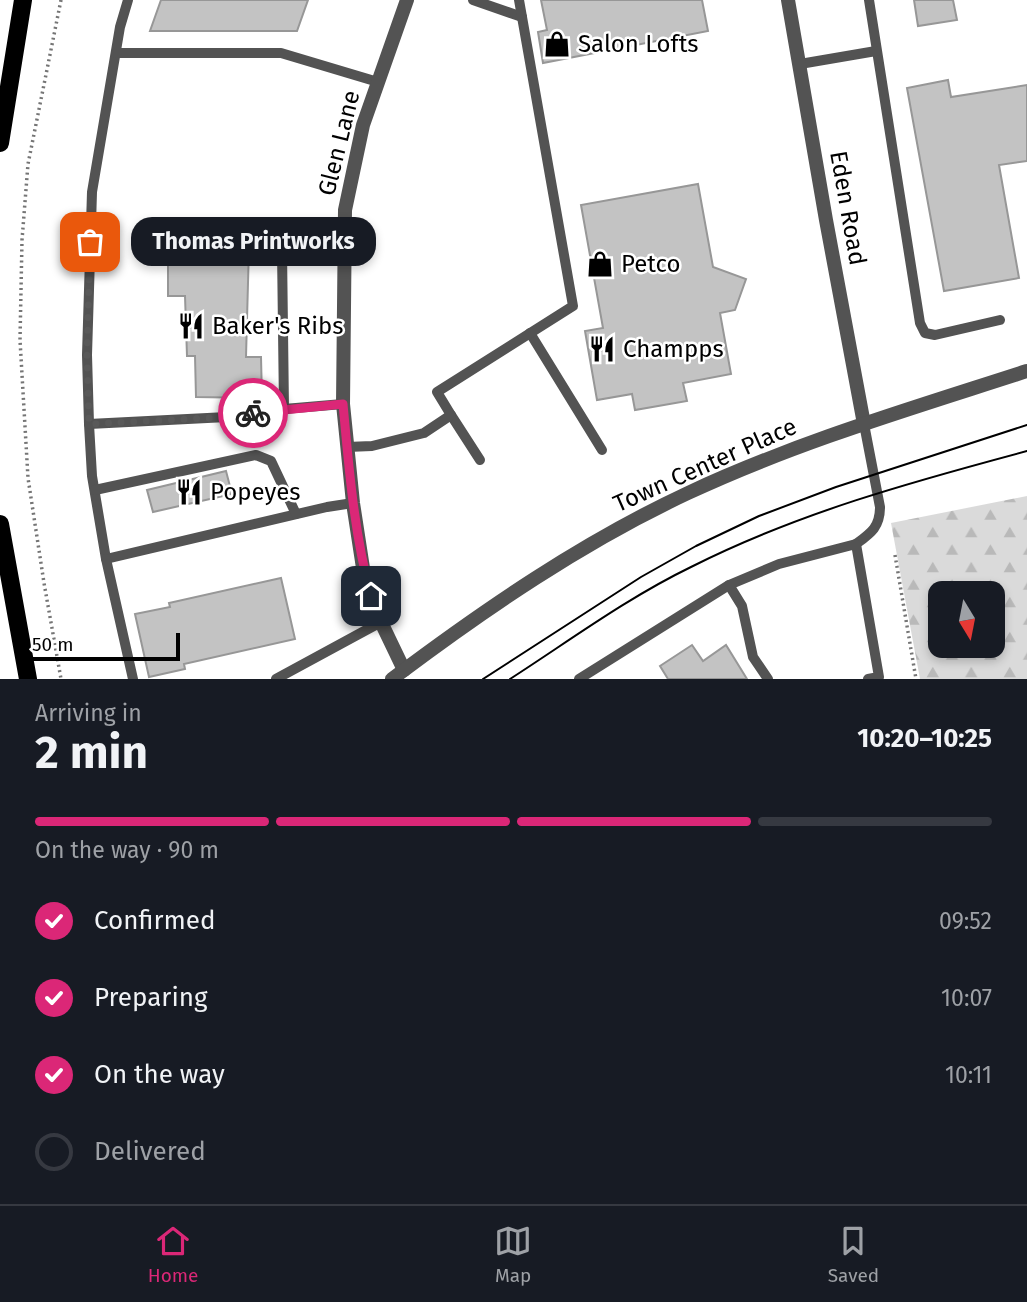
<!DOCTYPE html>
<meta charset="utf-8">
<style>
:root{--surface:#171b24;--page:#242831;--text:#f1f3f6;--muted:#9ea1a6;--line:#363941;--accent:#db2777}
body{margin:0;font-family:"Fira Sans",sans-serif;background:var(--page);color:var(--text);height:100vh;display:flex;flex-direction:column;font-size:26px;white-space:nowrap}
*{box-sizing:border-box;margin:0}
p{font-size:23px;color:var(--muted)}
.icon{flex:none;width:38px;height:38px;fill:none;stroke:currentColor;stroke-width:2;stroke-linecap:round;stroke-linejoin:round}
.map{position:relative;height:679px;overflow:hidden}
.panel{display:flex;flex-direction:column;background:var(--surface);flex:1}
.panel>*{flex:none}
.needle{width:46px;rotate:170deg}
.tools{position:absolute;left:928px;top:581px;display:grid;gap:14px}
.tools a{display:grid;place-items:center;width:77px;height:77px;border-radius:14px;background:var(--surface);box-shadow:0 4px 10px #0003;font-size:35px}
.scale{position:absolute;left:21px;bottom:18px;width:159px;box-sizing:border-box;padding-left:7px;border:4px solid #000;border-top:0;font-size:19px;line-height:24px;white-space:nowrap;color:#000;-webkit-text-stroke:5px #fff;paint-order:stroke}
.pin{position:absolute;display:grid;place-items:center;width:60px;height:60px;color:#fff;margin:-30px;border-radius:14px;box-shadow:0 4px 10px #0006}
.courier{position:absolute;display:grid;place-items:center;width:70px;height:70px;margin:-35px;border:5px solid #db2777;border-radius:50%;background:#fff;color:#222;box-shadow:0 2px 9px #0007}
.bubble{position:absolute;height:49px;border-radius:21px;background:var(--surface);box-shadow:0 4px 10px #0003;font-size:23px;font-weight:700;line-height:49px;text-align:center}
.summary em{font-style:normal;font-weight:700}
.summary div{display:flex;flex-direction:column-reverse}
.summary{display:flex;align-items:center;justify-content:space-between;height:119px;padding:0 35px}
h1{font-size:46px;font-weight:700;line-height:52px}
.bar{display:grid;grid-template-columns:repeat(4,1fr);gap:10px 7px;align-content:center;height:84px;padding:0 35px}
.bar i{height:9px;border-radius:5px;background:var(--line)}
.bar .current{background:var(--accent)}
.bar p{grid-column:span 4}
ol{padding:0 35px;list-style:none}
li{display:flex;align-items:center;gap:21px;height:77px}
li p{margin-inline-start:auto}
li .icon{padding:7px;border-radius:50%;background:var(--accent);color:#fff;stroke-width:4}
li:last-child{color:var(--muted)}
li i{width:38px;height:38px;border:4px solid var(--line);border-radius:50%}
.tabs{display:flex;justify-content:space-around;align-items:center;height:98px;border-top:2px solid var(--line);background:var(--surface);font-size:19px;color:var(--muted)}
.tabs a{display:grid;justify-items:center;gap:4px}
.tabs .current{color:var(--accent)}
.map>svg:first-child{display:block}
.forest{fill:url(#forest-firs);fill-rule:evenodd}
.building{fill:#c3c3c3;stroke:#979797;stroke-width:2}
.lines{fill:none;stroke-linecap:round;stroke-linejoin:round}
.path{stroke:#757575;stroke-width:3.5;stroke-dasharray:2 3.5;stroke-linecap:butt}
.service{stroke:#535353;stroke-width:10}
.minor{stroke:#535353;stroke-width:14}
.primary{stroke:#000;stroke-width:18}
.tram{stroke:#000;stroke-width:2}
.done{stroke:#595959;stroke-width:7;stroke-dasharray:0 12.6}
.route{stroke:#db2777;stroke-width:9}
.labels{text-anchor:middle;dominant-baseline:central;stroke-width:5;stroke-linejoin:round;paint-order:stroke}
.poi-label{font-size:24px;fill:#000;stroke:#fff;text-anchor:start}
.street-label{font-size:24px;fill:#000;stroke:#fff}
</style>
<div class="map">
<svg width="1027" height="679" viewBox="0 0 1027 679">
<defs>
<pattern id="forest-firs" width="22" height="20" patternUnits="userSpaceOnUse" patternTransform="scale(1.75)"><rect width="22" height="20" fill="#dadada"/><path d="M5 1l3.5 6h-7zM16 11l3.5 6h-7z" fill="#b9b9b9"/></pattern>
</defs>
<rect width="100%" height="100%" fill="#fff"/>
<path class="forest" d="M 1027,496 L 1027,679 L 920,679 L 891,523 ZM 940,593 L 992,593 L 992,646 L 940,646 Z"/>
<g class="building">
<path d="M 161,0 L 308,0 L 297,31 L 150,31 Z"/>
<path d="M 541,0 L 702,0 L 708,31 L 543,63 L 538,32 L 547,30 Z"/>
<path d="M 914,0 L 953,0 L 957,20 L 918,26 Z"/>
<path d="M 948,80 L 951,97 L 1027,85 L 1027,161 L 999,165 L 1019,278 L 944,291 L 907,88 Z"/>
<path d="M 698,184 L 713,267 L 746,279 L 735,310 L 720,313 L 731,374 L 683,383 L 687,401 L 635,410 L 632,394 L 597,400 L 585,331 L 603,328 L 581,205 Z"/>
<path d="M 168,245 L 249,246 L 246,357 L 261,357 L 262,398 L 196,397 L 195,356 L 187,356 L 185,296 L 168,296 Z"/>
<path d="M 226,471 L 232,494 L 153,512 L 147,490 Z"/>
<path d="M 281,578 L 295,639 L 184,664 L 185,669 L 149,677 L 135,614 L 170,607 L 169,603 Z"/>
<path d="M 692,645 L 703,661 L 726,645 L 747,679 L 668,679 L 660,666 Z"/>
</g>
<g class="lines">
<g class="path">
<path d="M 61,0 L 28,164 L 22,240 L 20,340 L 28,478 L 44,583 L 61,679"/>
<path d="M 895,555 L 916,679"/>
</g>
<g class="service">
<path d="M 128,0 L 120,27 L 92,192 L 87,355 L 89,424 L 92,476 L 106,559 L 327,507 L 353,503"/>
<path d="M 473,0 L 522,17"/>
<path d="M 869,0 L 920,323 L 925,333 L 935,335 L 1000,320"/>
<path d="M 116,53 L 281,53 L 378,82"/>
<path d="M 800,64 L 876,51"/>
<path d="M 530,333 L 602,450"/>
<path d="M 284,409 L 282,250 L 344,249"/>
<path d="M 451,415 L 480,460"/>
<path d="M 89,424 L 227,417 L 284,409 L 343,404"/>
<path d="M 347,447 L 372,446 L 424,433 L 451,415 L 437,392 L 573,306 L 519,0"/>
<path d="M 95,490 L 256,455 L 271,461 L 296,514"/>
<path d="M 856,544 C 871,533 880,527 880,507 L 864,424"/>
<path d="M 106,559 L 133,679"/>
<path d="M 729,585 L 742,606 L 753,657 L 768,679"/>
<path d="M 276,679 L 381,622"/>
<path d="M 579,679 L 729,585 L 779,564 L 856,544 L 879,677 L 868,679"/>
</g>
<g class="minor">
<path d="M 788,0 L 826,220 L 864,424"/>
<path d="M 404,670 L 381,622 L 363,568 L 353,503 L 343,404 L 345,210 L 363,125 L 407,0"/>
<path d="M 392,679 C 485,609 583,542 688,493 C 797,442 913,408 1027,371"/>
</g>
<g class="primary">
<path d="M 0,143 L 23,0"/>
<path d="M 0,524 L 28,679"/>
</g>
<g class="tram">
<path d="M 483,679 L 641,577 L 696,546 L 759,516 L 836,487 L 1027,425"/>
<path d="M 510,679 C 569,641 627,598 691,567 C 798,513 911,482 1027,451"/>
</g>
</g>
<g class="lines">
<path class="done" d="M 90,242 L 87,355 L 89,424 L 227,417 L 253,413"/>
<path class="route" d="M 253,413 L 343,404 C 349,468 354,534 371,596"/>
</g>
<defs>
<g id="shop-bare" transform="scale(2.1)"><path d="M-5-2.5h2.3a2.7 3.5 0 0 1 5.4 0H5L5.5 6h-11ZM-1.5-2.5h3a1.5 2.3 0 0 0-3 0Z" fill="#000" stroke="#fff" stroke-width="2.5" paint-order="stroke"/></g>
<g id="restaurant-bare" transform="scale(2.1)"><path d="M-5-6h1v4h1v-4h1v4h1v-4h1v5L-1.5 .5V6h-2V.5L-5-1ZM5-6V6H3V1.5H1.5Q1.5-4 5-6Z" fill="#000" stroke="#fff" stroke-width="2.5" paint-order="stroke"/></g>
</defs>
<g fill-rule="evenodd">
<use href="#shop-bare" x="557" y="44"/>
<use href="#shop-bare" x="600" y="264"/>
<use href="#restaurant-bare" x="191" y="326"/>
<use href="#restaurant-bare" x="602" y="349"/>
<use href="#restaurant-bare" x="189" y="492"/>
</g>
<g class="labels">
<g class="poi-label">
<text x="578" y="44">Salon Lofts</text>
<text x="621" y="264">Petco</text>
<text x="212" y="326">Baker's Ribs</text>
<text x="623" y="349">Champps</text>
<text x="210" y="492">Popeyes</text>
</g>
<g class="street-label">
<text transform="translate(339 143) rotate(-76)">Glen Lane</text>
<text transform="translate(848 208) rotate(80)">Eden Road</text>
<text transform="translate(705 465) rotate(-24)">Town Center Place</text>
</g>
</g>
</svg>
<div class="tools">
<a><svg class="needle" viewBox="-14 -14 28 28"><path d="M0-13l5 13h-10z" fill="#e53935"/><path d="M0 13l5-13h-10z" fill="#9ea1a6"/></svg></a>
</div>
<div class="scale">50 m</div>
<div class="pin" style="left:90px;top:242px;background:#ea580c"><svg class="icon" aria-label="bag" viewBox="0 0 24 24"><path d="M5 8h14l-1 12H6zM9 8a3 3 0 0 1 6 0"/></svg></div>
<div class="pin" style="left:371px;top:596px;background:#1f2937"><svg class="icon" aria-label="home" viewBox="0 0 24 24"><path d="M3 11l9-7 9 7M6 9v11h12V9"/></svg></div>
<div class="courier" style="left:253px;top:413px"><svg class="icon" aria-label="bike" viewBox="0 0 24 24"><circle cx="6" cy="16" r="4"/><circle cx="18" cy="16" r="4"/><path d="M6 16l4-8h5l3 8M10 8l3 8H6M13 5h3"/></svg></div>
<div class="bubble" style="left:131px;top:217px;width:245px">Thomas Printworks</div>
</div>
<section class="panel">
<div class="summary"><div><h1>2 min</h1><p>Arriving in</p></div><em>10:20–10:25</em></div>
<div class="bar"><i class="current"></i><i class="current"></i><i class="current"></i><i></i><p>On the way · 90 m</p></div>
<ol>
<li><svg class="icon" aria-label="check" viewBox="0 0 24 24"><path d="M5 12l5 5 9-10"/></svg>Confirmed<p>09:52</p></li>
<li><svg class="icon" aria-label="check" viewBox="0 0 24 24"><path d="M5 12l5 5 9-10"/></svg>Preparing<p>10:07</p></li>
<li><svg class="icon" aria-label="check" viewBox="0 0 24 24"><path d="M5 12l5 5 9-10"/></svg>On the way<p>10:11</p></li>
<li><i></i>Delivered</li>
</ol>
</section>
<nav class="tabs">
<a class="current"><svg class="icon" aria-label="home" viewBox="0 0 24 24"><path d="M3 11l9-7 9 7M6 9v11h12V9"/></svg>Home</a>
<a><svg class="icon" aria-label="map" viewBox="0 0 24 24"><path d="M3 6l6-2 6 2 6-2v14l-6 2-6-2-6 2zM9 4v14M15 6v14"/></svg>Map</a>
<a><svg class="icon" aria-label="saved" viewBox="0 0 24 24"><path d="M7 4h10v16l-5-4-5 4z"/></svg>Saved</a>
</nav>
